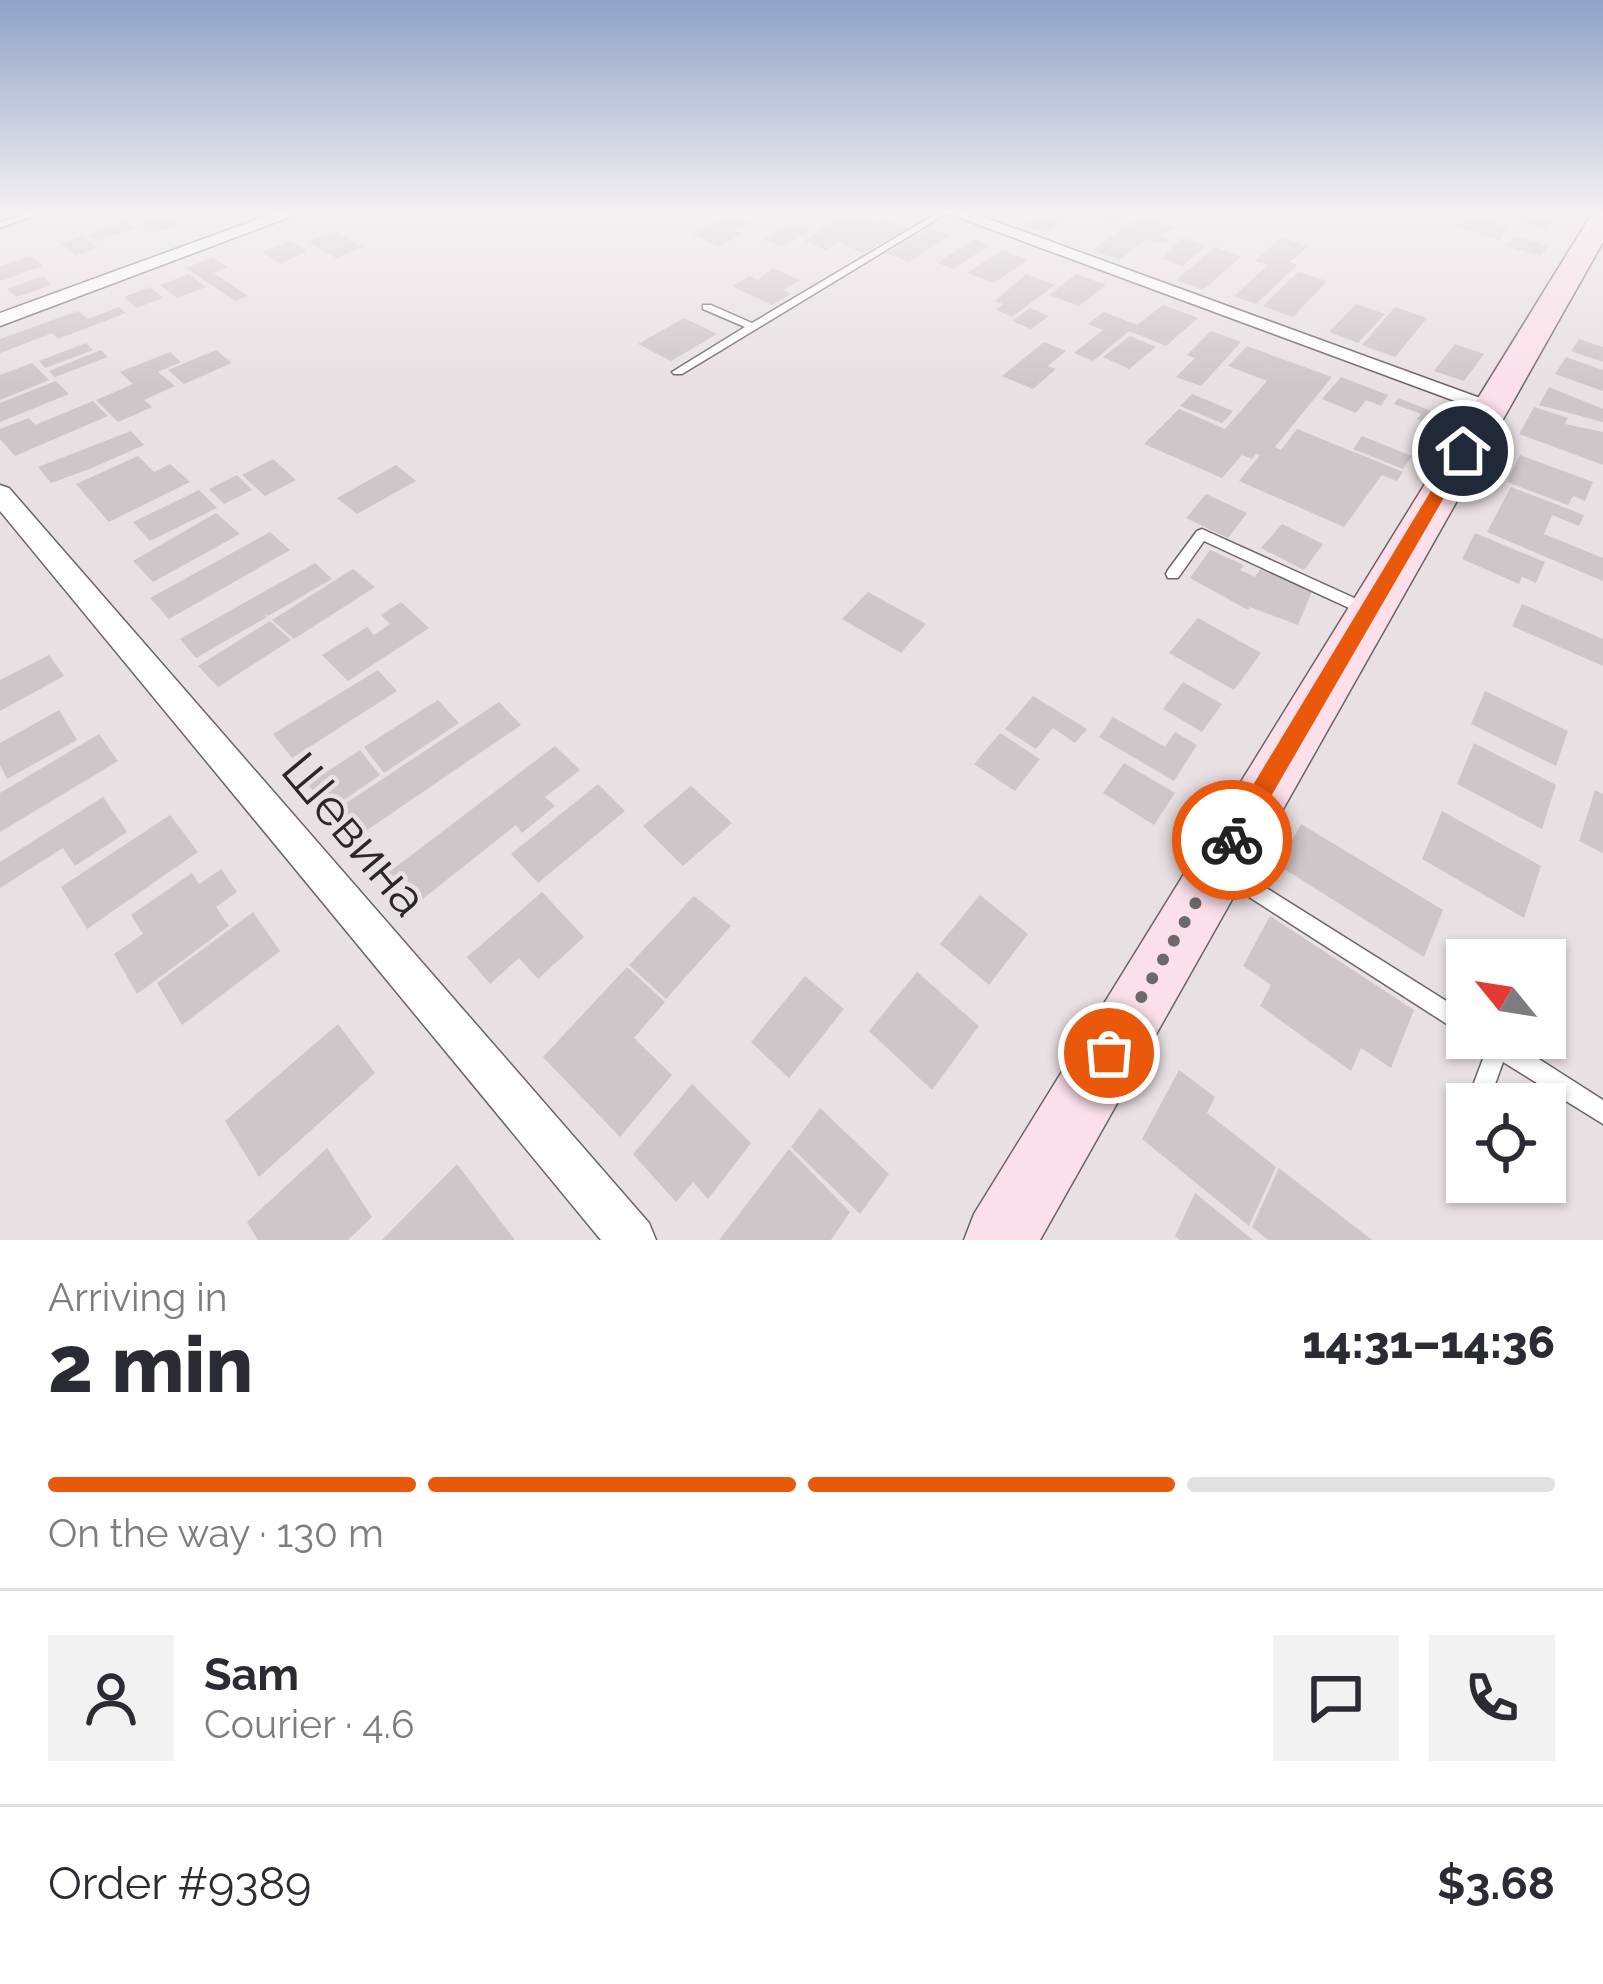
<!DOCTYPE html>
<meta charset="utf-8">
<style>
:root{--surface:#fff;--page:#f2f2f3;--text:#2b2b33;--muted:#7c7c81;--line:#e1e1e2;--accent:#ea580c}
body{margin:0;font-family:Raleway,sans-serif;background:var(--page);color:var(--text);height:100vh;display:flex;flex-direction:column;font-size:45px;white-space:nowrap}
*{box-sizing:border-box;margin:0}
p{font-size:39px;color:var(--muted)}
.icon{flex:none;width:66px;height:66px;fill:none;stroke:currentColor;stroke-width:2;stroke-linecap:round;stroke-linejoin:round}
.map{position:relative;height:1240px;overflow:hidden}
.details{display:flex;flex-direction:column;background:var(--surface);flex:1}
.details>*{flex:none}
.needle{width:78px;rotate:300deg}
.tools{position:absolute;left:1446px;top:939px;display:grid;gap:24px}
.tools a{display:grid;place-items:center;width:120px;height:120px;border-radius:0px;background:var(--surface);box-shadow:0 3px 9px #0004;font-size:60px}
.pin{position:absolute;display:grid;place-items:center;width:102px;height:102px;color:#fff;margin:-51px;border:6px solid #fff;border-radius:50%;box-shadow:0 3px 12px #0007}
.courier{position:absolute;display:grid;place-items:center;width:120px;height:120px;margin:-60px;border:9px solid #ea580c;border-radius:50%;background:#fff;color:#222;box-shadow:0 3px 15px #0007}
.headline em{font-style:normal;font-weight:800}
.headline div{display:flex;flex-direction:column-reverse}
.headline{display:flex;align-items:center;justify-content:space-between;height:204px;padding:0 48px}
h1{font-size:78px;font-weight:800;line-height:90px}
.bar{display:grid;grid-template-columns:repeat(4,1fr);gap:18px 12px;align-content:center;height:144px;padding:0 48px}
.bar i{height:15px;border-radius:9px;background:var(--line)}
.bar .on{background:var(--accent)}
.bar p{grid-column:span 4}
.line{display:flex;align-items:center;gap:30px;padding:0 48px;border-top:3px solid var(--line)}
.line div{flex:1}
.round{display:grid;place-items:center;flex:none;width:126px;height:126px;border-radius:0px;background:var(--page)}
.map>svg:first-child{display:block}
.building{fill:#cec6c9}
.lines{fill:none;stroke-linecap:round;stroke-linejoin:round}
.lane-casing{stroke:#6b6366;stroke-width:3}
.street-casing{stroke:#6b6366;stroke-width:3}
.secondary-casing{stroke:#6b6366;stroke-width:3}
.lane{fill:#fff;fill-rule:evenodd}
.street{fill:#fff;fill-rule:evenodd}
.secondary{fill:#fbdfea;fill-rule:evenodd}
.route{fill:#ea580c}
.done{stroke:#6d6869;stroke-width:12;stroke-dasharray:0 21.6}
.labels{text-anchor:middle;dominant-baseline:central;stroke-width:9;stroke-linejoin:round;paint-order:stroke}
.near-street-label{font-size:51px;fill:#2a2728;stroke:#e9e0e3}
</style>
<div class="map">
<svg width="1603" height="1240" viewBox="0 0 1603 1240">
<rect width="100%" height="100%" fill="#e9e0e3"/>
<g class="building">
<path d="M 848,212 L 879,223 L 885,220 L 909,228 L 863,253 L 839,242 L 826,250 L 804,241 Z"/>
<path d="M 1044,212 L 1078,212 L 1046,233 L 1024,225 Z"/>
<path d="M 1096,212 L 1132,212 L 1113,225 L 1089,216 Z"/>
<path d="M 1535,212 L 1555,217 L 1547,229 L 1492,213 Z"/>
<path d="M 167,214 L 181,224 L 151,234 L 138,224 Z"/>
<path d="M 732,215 L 750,223 L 734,231 L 742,234 L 718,246 L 692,234 Z"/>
<path d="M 1467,215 L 1509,226 L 1499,240 L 1456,227 Z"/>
<path d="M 1141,216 L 1174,227 L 1161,237 L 1170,239 L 1164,244 L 1148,239 L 1119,260 L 1092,250 Z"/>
<path d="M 127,221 L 135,228 L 97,240 L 89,234 Z"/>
<path d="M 792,224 L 810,231 L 782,246 L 764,239 Z"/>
<path d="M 928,228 L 949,235 L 909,262 L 887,253 Z"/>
<path d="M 335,231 L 363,247 L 336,258 L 308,242 Z"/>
<path d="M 83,236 L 98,248 L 76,256 L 61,244 Z"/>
<path d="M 1514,236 L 1548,246 L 1541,256 L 1506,246 Z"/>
<path d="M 1183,238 L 1207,246 L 1182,266 L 1161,258 Z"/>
<path d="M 1281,238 L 1308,246 L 1290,262 L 1297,265 L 1256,304 L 1234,296 L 1268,265 L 1255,261 Z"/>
<path d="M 974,239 L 989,245 L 954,269 L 937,263 Z"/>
<path d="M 290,241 L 307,251 L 281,264 L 262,252 Z"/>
<path d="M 1215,247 L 1242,256 L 1203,290 L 1176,280 Z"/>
<path d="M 1002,250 L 1028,260 L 994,283 L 967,273 Z"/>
<path d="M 30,256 L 43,266 L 0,281 L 0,266 Z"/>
<path d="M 213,257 L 228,267 L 214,273 L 248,296 L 235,301 L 186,268 Z"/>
<path d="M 773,268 L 800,280 L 783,290 L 791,294 L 772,305 L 732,286 L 750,276 L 758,280 Z"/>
<path d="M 1298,272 L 1327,281 L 1293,317 L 1263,306 Z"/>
<path d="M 189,274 L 206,287 L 177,298 L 160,285 Z"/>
<path d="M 1026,274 L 1055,285 L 1012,317 L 996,310 L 1003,304 L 995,301 Z"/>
<path d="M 1077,274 L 1106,285 L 1079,306 L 1049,295 Z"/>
<path d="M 43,276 L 52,285 L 16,297 L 7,289 Z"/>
<path d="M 150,287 L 163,298 L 136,308 L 124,297 Z"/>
<path d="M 1356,304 L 1385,314 L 1358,343 L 1329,332 Z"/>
<path d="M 1163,305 L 1198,318 L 1166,346 L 1129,331 L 1093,361 L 1074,353 L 1103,330 L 1088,324 L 1104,312 L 1137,325 Z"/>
<path d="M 119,307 L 126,313 L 58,339 L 53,333 L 0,353 L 0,339 L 78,311 L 88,319 Z"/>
<path d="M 1395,307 L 1427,318 L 1395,357 L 1362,345 Z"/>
<path d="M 1030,308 L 1049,316 L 1031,329 L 1012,321 Z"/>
<path d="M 684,318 L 717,334 L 671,361 L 638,344 Z"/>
<path d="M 1211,331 L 1241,342 L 1201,386 L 1176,377 L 1195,358 L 1187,355 Z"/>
<path d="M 1130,336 L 1156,347 L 1129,369 L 1103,357 Z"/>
<path d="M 1579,339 L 1603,347 L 1603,362 L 1571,351 Z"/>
<path d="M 1044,342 L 1066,351 L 1048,366 L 1056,369 L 1033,389 L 1002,376 Z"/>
<path d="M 86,343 L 93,350 L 45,368 L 39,361 Z"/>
<path d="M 1455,344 L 1484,354 L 1464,381 L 1434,371 Z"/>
<path d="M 1247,346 L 1332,377 L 1275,447 L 1281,450 L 1297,429 L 1403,472 L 1397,481 L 1382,475 L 1344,527 L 1239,481 L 1260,455 L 1256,454 L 1252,459 L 1242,455 L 1222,478 L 1144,444 L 1179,409 L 1225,429 L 1267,381 L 1228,366 Z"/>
<path d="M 101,350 L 108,357 L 55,377 L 49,371 Z"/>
<path d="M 216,350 L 232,363 L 184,384 L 168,370 Z"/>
<path d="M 170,352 L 181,362 L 158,372 L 175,386 L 144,400 L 152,407 L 118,422 L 96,400 L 133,384 L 120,372 Z"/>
<path d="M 1566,357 L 1603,370 L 1603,391 L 1555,374 Z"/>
<path d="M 32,363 L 49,380 L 0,400 L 0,375 Z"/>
<path d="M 1341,377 L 1388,395 L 1381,406 L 1366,400 L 1356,413 L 1322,399 Z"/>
<path d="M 56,381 L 69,394 L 0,422 L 0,403 Z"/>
<path d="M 1549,387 L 1603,409 L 1603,422 L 1539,405 Z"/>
<path d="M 1192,394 L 1233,411 L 1222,423 L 1180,406 Z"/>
<path d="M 1398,398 L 1439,414 L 1431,425 L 1417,419 L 1421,414 L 1394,404 Z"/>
<path d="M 93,401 L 108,416 L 15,456 L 0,439 L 0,429 L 29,418 L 35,425 Z"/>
<path d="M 1534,407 L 1568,418 L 1565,424 L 1603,432 L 1603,465 L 1519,434 Z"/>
<path d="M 131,431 L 144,445 L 92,468 L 51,483 L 38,467 Z"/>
<path d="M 1362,436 L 1412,456 L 1403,469 L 1353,449 Z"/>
<path d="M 1520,455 L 1593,482 L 1585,501 L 1573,496 L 1568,505 L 1507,482 Z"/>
<path d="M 138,456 L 154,472 L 170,464 L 190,482 L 109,522 L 76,484 Z"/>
<path d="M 273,459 L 296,480 L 265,496 L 242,475 Z"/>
<path d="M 396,465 L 416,481 L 357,514 L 337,498 Z"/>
<path d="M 237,475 L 252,490 L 224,504 L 209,489 Z"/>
<path d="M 1511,487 L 1584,515 L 1579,526 L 1552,515 L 1544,534 L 1603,558 L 1603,581 L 1487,532 Z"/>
<path d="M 199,490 L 217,508 L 150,541 L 133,522 Z"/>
<path d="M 1206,494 L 1247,513 L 1228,538 L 1186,518 Z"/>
<path d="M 216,513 L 240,534 L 153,582 L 133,561 Z"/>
<path d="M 1282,524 L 1323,544 L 1304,570 L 1261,548 Z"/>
<path d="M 270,532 L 290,550 L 169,619 L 150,598 Z"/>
<path d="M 1475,533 L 1545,562 L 1536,583 L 1522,577 L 1519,584 L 1462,559 Z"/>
<path d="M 1210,550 L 1244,565 L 1240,570 L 1255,577 L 1262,566 L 1313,589 L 1298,625 L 1250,607 L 1248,610 L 1190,578 Z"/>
<path d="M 315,563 L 332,579 L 268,616 L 264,613 L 267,617 L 196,658 L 180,639 Z"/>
<path d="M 353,569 L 375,587 L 294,639 L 272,620 Z"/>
<path d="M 868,592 L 926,624 L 901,653 L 842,619 Z"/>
<path d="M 401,602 L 429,628 L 348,681 L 322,655 L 367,627 L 374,635 L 390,624 L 381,615 Z"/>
<path d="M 1522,604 L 1603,639 L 1603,666 L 1512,626 Z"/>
<path d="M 1198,618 L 1261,653 L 1234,690 L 1169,653 Z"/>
<path d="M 270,621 L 291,640 L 218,687 L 198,666 Z"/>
<path d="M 49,655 L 64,676 L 0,711 L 0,680 Z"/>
<path d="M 378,670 L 397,691 L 292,758 L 273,734 Z"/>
<path d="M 1183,682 L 1222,704 L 1202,732 L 1163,709 Z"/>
<path d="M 1485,691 L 1568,731 L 1556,766 L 1471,724 Z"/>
<path d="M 1033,696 L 1087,729 L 1075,743 L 1053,728 L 1036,749 L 1005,729 Z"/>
<path d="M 438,700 L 459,723 L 384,773 L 364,747 Z"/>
<path d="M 499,702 L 521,725 L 357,837 L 337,809 Z"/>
<path d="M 59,710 L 77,740 L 7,779 L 0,765 L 0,743 Z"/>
<path d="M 1113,717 L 1165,747 L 1175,732 L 1197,745 L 1174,781 L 1099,737 Z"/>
<path d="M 1000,733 L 1040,759 L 1015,791 L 974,764 Z"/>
<path d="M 99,734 L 118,761 L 0,832 L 0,793 Z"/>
<path d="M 1474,743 L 1556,785 L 1542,829 L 1457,784 Z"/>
<path d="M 555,746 L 580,770 L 545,797 L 555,806 L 522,833 L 516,825 L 415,905 L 389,872 Z"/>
<path d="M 360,750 L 380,775 L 328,811 L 308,784 Z"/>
<path d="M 1124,763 L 1175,793 L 1154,825 L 1103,793 Z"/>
<path d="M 598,784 L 625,811 L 538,883 L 511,854 Z"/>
<path d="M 691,786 L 732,823 L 683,866 L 643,826 Z"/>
<path d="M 1595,790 L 1603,794 L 1603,853 L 1579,841 Z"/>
<path d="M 103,797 L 127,832 L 75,866 L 63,848 L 0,888 L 0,862 Z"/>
<path d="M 1442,811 L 1541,866 L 1524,918 L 1422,859 Z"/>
<path d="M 170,815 L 198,852 L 87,929 L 61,887 Z"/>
<path d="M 1301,824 L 1443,910 L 1424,957 L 1278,865 Z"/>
<path d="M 221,869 L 237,892 L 216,907 L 229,926 L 137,994 L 114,954 L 143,934 L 131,915 L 192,873 L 199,884 Z"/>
<path d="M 542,892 L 584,937 L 538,979 L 519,958 L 490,984 L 467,957 Z"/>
<path d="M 980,895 L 1028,934 L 989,985 L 940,944 Z"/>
<path d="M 694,896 L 731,926 L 666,999 L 629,965 Z"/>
<path d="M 253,912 L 280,951 L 182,1025 L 157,983 Z"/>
<path d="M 1270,916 L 1414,1010 L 1391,1068 L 1361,1048 L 1351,1071 L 1260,1006 L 1271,985 L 1243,966 Z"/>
<path d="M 627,967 L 665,1002 L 634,1038 L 672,1075 L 620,1137 L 543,1057 Z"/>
<path d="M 917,972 L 979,1026 L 932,1090 L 869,1031 Z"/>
<path d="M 805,976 L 844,1009 L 789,1078 L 751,1042 Z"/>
<path d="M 338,1024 L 375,1073 L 259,1177 L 225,1121 Z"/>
<path d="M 1179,1070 L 1215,1097 L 1207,1113 L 1276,1167 L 1249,1226 L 1142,1139 Z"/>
<path d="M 692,1084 L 751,1143 L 708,1199 L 693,1182 L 676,1202 L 633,1154 Z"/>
<path d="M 820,1108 L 889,1174 L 860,1214 L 791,1147 Z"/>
<path d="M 327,1148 L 372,1217 L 348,1240 L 258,1240 L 247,1222 Z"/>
<path d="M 789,1149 L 850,1212 L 831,1240 L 719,1240 Z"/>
<path d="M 457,1164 L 515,1240 L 382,1240 Z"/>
<path d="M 1279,1168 L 1372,1240 L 1268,1240 L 1252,1227 Z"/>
<path d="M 1195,1193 L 1253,1240 L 1180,1240 L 1175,1236 Z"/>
</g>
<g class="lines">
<g class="lane-casing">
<g id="lane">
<path d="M 31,212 L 44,212 L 0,228 L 0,222 Z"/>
<path d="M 939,212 L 949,212 L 682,374 L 674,374 L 672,372 L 745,327 L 703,309 L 703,305 L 711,305 L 752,323 Z"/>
<path d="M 1202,529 L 1372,606 L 1374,610 L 1372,614 L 1362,614 L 1204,541 L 1178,578 L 1168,578 L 1166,574 L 1168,570 L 1197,531 Z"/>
<path d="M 1225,862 L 1467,1014 L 1467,1037 L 1218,877 L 1216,871 L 1218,865 Z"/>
<path d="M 1474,1038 L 1506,1038 L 1603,1100 L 1603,1124 L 1503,1062 L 1488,1104 L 1467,1104 L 1467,1107 L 1466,1104 L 1486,1051 L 1478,1045 Z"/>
</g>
</g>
<g class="street-casing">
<g id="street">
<path d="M 277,212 L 303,212 L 0,326 L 0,313 Z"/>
<path d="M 944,212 L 970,212 L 1502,406 L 1498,411 L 1482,411 Z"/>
<path d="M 0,485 L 9,488 L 649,1223 L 656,1240 L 601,1240 L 0,511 Z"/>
</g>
</g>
<g class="secondary-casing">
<path id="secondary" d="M 1593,212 L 1603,212 L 1603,242 L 1040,1240 L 964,1240 L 974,1214 Z"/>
</g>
<use href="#lane" class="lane"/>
<use href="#street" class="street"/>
<use href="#secondary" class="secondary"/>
</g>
<linearGradient id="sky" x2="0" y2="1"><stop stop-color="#90a2c6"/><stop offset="0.55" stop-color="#f5f1f2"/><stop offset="1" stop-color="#f5f1f2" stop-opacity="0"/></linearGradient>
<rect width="1603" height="386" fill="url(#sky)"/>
<path class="route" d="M 1463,446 L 1471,451 L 1241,848 L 1224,848 L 1224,833 L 1455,451 Z"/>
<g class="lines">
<path class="done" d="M 1109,1053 L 1232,840"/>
</g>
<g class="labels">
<g class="near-street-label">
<text transform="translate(355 834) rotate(50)">Шевина</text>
</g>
</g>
</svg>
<div class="tools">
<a><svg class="needle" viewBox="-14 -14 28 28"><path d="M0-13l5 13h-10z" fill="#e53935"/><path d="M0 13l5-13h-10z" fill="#7c7c81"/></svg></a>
<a><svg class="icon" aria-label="locate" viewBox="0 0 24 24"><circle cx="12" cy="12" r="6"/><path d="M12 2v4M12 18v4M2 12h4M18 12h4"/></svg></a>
</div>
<div class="pin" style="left:1109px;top:1053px;background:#ea580c"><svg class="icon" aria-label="bag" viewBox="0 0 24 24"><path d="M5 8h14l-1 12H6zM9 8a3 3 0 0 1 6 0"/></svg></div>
<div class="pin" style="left:1463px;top:451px;background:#1f2937"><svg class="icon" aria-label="home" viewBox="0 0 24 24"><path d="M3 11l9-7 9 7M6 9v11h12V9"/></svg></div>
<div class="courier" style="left:1232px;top:840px"><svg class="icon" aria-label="bike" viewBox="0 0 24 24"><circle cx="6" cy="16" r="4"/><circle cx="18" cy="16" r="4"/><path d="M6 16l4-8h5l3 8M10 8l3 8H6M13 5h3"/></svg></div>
</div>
<section class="details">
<div class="headline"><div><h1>2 min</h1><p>Arriving in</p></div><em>14:31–14:36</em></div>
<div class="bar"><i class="on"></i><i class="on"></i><i class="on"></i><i></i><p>On the way · 130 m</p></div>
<div class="line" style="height:216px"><a class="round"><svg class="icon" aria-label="person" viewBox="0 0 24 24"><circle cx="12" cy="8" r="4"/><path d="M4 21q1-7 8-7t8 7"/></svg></a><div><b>Sam</b><p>Courier · 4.6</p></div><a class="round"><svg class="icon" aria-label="chat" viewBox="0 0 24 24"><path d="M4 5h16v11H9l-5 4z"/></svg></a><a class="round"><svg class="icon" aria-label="phone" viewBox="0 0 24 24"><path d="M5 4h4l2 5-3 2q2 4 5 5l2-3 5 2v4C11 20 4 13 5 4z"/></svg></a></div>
<div class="line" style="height:156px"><div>Order #9389</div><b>$3.68</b></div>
</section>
